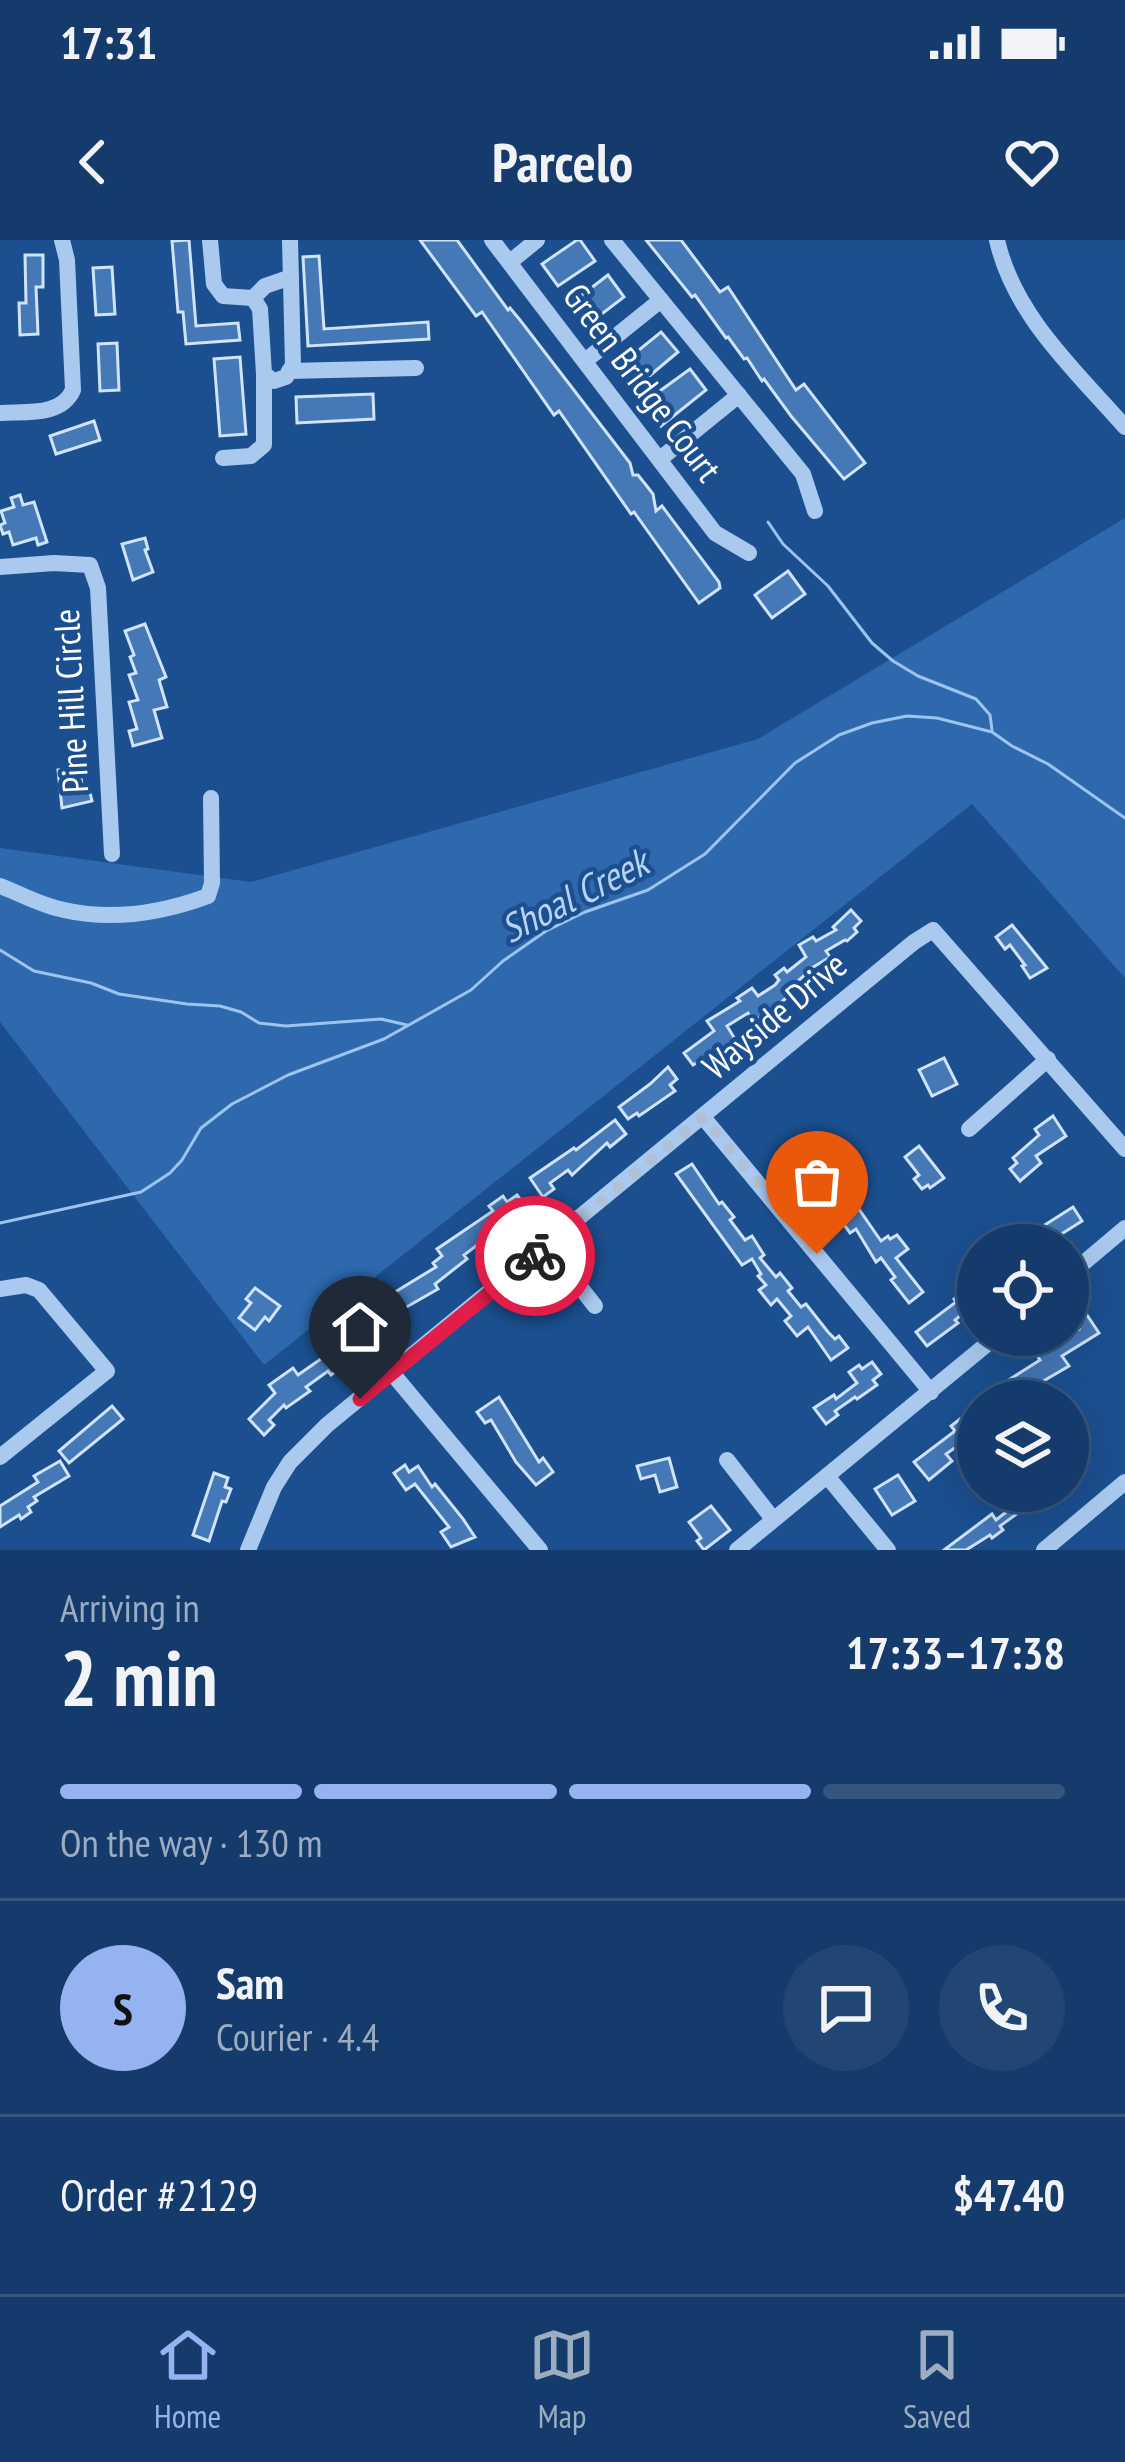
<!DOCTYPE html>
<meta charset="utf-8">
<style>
:root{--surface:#143b6b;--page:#214673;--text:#f1f3f6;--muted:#9dadc1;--line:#33557e;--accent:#95b2f1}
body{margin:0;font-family:"PT Sans Narrow",sans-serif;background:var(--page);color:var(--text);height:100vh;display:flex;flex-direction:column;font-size:45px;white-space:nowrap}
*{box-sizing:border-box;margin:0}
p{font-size:39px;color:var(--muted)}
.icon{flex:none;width:66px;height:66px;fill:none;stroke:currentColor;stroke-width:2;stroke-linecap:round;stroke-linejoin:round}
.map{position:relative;height:1310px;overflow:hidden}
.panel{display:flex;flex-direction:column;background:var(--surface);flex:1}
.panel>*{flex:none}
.buttons{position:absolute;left:957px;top:984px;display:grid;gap:24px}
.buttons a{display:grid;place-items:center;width:132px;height:132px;border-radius:50%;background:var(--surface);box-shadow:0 12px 48px #0002,0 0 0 3px var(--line);font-size:60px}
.pin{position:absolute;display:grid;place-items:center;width:102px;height:102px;color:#fff;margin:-123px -51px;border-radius:50% 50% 50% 0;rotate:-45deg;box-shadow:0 0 12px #0007}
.pin .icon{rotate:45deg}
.courier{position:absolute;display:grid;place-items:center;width:120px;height:120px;margin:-60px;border:9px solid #e11d48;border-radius:50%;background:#fff;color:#222;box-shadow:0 3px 15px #0007}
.overview em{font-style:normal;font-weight:600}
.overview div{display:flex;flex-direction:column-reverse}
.overview{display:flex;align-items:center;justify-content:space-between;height:204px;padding:0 60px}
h1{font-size:78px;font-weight:600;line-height:90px}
.bar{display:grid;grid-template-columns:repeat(4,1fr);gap:18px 12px;align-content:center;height:144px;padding:0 60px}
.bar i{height:15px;border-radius:9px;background:var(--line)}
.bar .active{background:var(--accent)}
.bar p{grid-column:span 4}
.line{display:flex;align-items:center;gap:30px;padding:0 60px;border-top:3px solid var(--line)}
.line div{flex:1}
.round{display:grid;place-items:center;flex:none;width:126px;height:126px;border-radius:63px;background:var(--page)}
.status{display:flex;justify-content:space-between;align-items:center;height:84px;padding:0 60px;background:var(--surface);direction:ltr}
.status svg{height:33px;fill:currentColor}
header{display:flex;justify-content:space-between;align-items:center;height:156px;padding:0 60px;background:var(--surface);font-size:54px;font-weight:600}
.menu{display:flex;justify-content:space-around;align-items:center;height:168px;border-top:3px solid var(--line);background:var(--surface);font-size:33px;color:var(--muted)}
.menu a{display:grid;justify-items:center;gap:6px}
.menu .active{color:var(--accent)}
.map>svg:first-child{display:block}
.green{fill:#2e69ad}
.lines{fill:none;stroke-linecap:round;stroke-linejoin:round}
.stream{stroke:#9cc4f0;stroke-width:3}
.building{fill:#4478b7;stroke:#cfe3fa;stroke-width:3}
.minor{stroke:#a9c9ee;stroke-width:16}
.done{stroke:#afc1d8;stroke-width:12;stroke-dasharray:0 21.6}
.route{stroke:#e11d48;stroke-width:15}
.labels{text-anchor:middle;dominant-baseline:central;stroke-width:9;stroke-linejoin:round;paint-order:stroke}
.street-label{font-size:36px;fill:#fff;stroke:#1b4f8f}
.water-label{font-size:39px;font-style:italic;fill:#b5d3f5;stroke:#1b4f8f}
</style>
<div class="status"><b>17:31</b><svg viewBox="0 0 49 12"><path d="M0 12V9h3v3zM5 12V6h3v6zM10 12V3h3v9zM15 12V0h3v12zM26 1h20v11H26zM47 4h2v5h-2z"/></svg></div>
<header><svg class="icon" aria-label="back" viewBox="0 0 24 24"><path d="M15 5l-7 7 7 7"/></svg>Parcelo<svg class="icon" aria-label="heart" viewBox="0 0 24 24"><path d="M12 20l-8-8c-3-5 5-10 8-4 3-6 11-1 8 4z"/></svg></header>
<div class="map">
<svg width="1125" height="1310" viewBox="0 0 1125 1310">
<rect width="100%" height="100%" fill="#1b4f8f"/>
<path class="green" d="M 1125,278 L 1125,738 L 972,564 L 264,1125 L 0,782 L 0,608 L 251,642 L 758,499 Z"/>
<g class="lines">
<g class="stream">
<path d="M 768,282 L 783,304 L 828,346 L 872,403 L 893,421 L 918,436 L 976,459 L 990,475 L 992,490"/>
<path d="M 0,710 L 34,731 L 91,743 L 119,754 L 187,764 L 220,766 L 241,772 L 259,783 L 286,786 L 381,779 L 407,785"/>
<path d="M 0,983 L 141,952 L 170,933 L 182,920 L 201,888 L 232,864 L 288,835 L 384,799 L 471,750 L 503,721 L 546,691 L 585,672 L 648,650 L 705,614 L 795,523 L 839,495 L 872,483 L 907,476 L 937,478 L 992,492 L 1012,506 L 1048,524 L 1125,578"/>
</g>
</g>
<g class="building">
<path d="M 189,0 L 196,86 L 238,83 L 240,100 L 186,104 L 183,72 L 178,72 L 172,1 Z"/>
<path d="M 420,0 L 457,0 L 508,70 L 510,68 L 520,80 L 630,223 L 633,235 L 638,235 L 646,245 L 653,254 L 656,271 L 662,266 L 719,342 L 720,348 L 699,363 L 634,272 L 631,274 L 559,171 L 554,175 L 482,72 L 476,76 Z"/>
<path d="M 577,0 L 580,0 L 595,21 L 558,46 L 542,24 Z"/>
<path d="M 646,0 L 681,0 L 720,52 L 728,47 L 796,150 L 804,144 L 865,223 L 844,239 L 791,176 L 764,139 L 762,141 L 747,118 L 744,119 L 728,97 L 726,98 L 695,55 L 692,57 Z"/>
<path d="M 25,15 L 43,15 L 43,47 L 36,47 L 38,94 L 20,95 L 19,63 L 26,63 Z"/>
<path d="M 319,16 L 324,89 L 428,82 L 429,99 L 308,106 L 303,17 Z"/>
<path d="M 112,27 L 115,74 L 96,75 L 93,28 Z"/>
<path d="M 608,35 L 624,57 L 590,83 L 573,62 Z"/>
<path d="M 661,92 L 678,112 L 635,148 L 618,127 Z"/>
<path d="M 117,103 L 119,150 L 100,151 L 98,104 Z"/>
<path d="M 240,117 L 246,194 L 220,196 L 214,119 Z"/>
<path d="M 690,129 L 706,150 L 661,186 L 646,161 Z"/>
<path d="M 373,154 L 374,179 L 297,183 L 296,157 Z"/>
<path d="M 94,181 L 100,200 L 56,214 L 50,196 Z"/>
<path d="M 20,255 L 23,265 L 34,262 L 47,302 L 38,305 L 36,298 L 13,305 L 9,292 L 3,294 L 0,285 L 5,283 L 1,271 L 14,267 L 11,258 Z"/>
<path d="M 145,298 L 148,309 L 145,310 L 153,332 L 133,340 L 122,304 Z"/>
<path d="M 788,331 L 805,354 L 772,378 L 755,355 Z"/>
<path d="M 145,384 L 166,437 L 159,440 L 167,467 L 154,470 L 162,498 L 133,506 L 129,491 L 137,489 L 129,462 L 138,460 L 129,435 L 136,433 L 130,417 L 134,415 L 125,391 Z"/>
<path d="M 79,526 L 83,550 L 89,549 L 92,561 L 62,568 L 58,530 Z"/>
<path d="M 851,670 L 861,681 L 854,688 L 857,692 L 847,701 L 845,700 L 826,711 L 830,717 L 805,732 L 806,734 L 798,741 L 801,745 L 777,766 L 753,782 L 748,773 L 727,786 L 735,799 L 703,823 L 701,820 L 693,825 L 684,813 L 714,791 L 707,781 L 740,761 L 737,758 L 752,748 L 758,756 L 775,745 L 779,740 L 775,735 L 784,728 L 787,732 L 806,717 L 799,705 L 813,697 L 816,701 L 836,690 L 833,687 Z"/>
<path d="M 1012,685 L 1047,728 L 1030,738 L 1022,726 L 1025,725 L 1010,705 L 1005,709 L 996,697 Z"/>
<path d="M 944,818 L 957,844 L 932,856 L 919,830 Z"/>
<path d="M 668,827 L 677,839 L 670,845 L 675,851 L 639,876 L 637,873 L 628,879 L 619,867 L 650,844 Z"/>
<path d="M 1053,876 L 1066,896 L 1036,916 L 1041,923 L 1020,941 L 1010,929 L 1017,923 L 1013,918 L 1039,895 L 1035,889 Z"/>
<path d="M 615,880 L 626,894 L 610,907 L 607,903 L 572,935 L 568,930 L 550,943 L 554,949 L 543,957 L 530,938 L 574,908 L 576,910 Z"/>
<path d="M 819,901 L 824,908 L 815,914 L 831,935 L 838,930 L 848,943 L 841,948 L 854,966 L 856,965 L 881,1001 L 888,996 L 890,999 L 897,995 L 908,1009 L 896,1018 L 923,1052 L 909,1063 L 891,1040 L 895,1037 L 881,1018 L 876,1022 L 856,989 L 850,993 L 816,946 L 823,941 L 807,922 L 798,929 L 789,918 L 807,905 L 809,908 Z"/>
<path d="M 919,906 L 944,938 L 930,948 L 928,945 L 922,949 L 914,939 L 919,935 L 905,917 Z"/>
<path d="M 692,924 L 719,964 L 722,962 L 734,977 L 730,980 L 745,1000 L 752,996 L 764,1015 L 760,1018 L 776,1037 L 780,1033 L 792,1048 L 788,1051 L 801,1067 L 806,1064 L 828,1092 L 835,1099 L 839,1096 L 848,1108 L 831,1120 L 808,1087 L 797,1096 L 785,1081 L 791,1076 L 777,1059 L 771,1065 L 759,1050 L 766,1045 L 758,1036 L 761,1034 L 752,1019 L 742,1025 L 676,934 Z"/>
<path d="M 517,955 L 527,968 L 518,974 L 520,978 L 487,1005 L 484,1000 L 464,1015 L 467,1019 L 435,1044 L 438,1049 L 403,1069 L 408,1078 L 384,1092 L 381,1086 L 363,1098 L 367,1104 L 343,1120 L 346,1124 L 331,1135 L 328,1131 L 306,1147 L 310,1151 L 286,1168 L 284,1165 L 269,1180 L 274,1185 L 264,1195 L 249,1179 L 275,1153 L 269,1145 L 293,1128 L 298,1135 L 348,1100 L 337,1084 L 349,1076 L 353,1082 L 371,1071 L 369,1068 L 436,1027 L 433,1023 L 442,1016 L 437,1009 L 493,971 L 489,966 L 503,956 L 507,962 Z"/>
<path d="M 1073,967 L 1082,981 L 1044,1005 L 1019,1005 L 1040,988 Z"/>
<path d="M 978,1039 L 978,1061 L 955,1080 L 958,1083 L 927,1106 L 916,1092 L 956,1062 L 954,1059 Z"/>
<path d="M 255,1048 L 280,1066 L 269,1081 L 265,1077 L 255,1090 L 239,1078 L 251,1063 L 246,1059 Z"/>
<path d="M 1087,1075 L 1099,1093 L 1062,1116 L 1069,1126 L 1009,1161 L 983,1161 L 1009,1143 L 1007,1141 L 1040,1120 L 1035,1113 L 1058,1097 L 1061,1101 L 1079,1089 L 1075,1082 Z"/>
<path d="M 872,1122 L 881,1134 L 873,1140 L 877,1145 L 857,1159 L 855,1157 L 835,1171 L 838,1175 L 826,1184 L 814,1168 L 834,1155 L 836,1159 L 857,1143 L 849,1132 L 859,1125 L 862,1129 Z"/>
<path d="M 499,1157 L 539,1222 L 543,1218 L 553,1232 L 536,1245 L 516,1222 L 491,1180 L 485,1183 L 477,1172 Z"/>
<path d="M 978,1165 L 978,1200 L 968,1208 L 963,1202 L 946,1214 L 952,1221 L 929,1240 L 914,1222 L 955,1191 L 951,1186 Z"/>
<path d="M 112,1166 L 123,1179 L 69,1223 L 59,1211 Z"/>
<path d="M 669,1218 L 677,1247 L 660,1252 L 655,1235 L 641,1239 L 637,1226 Z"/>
<path d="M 60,1221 L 69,1236 L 34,1257 L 37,1261 L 28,1267 L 31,1272 L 21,1279 L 19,1275 L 0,1287 L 0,1266 L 38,1242 L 34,1236 Z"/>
<path d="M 405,1225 L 409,1232 L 418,1226 L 432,1247 L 435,1244 L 463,1279 L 475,1297 L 451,1307 L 441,1292 L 449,1287 L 415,1244 L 406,1250 L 394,1233 Z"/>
<path d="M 214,1233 L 228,1238 L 225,1247 L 231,1249 L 226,1262 L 222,1261 L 209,1301 L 193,1295 Z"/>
<path d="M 898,1235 L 915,1261 L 892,1275 L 875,1249 Z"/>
<path d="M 1003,1251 L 1029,1251 L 1036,1260 L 1000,1286 L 1003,1290 L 992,1298 L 990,1295 L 966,1310 L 944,1310 L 992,1274 L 996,1280 L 1015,1265 Z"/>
<path d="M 711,1266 L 730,1290 L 704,1310 L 697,1301 L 701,1298 L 689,1282 Z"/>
</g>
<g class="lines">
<g class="minor">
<path d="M 210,0 L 214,44 L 223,56 L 253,58 L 260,69 L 264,134 L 274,141 L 286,137 L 293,125 L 290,0"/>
<path d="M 492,0 L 715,293 L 749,313"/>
<path d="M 612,0 L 803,234 L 815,271"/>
<path d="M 997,0 C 1014,76 1076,131 1125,187"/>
<path d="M 510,22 L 537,0"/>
<path d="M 253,58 L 265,46 L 291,37"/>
<path d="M 585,121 L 661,60"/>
<path d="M 289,131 L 416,128"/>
<path d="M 0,173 C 25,171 61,177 73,150 L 67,20 L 62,0"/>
<path d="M 223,218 L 251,216 L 264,205 L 264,134"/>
<path d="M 660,219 L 739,155"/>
<path d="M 0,327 L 54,323 L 90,325 L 98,348 L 112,614"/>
<path d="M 0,646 C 21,654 42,666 64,670 C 112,681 162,673 208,656 L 212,643 L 211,558"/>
<path d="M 703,877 L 931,1152"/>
<path d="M 969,889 L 1048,819"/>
<path d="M 548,1006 L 595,1066"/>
<path d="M 1068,1036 L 1125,988"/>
<path d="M 0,1049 L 26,1045 L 39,1050 L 107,1131 L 0,1217"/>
<path d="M 392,1133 L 540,1310"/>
<path d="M 727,1220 L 773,1279"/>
<path d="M 827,1236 L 888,1310"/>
<path d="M 248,1310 L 274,1247 L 290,1222 L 327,1185 L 914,702 L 933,690 L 1125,909"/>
<path d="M 737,1310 L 998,1095"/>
<path d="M 1044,1310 L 1125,1242"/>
</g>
</g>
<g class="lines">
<path class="done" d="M 535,1016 L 703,877 L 817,1014"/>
<path class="route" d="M 360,1159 L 535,1016"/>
</g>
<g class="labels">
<g class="street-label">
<text transform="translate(643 142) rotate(53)">Green Bridge Court</text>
<text transform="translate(70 461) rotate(-93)">Pine Hill Circle</text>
<text transform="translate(774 775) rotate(-40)">Wayside Drive</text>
</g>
<g class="water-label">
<text transform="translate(574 655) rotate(-27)">Shoal Creek</text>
</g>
</g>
</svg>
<div class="buttons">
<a><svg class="icon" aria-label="locate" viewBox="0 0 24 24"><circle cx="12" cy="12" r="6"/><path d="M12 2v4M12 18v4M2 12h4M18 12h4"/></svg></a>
<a><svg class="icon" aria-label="layers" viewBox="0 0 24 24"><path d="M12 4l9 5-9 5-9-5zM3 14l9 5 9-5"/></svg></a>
</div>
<div class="pin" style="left:817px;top:1014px;background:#ea580c"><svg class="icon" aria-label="bag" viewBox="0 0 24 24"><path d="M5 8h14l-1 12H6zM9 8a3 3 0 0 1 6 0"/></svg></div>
<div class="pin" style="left:360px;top:1159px;background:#1f2937"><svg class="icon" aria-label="home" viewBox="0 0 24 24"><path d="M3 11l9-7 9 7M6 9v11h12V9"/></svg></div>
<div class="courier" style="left:535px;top:1016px"><svg class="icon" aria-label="bike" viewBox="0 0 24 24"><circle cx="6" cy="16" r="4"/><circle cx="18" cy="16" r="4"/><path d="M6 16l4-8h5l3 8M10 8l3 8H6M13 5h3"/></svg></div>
</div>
<section class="panel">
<div class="overview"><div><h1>2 min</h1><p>Arriving in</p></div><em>17:33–17:38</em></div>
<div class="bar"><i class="active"></i><i class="active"></i><i class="active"></i><i></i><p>On the way · 130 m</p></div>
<div class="line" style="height:216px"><b class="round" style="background:var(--accent);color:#111">S</b><div><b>Sam</b><p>Courier · 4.4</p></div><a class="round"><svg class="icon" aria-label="chat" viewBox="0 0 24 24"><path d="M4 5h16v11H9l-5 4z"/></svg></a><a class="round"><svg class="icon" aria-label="phone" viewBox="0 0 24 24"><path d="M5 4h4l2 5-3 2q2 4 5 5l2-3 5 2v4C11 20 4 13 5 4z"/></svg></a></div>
<div class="line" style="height:156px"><div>Order #2129</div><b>$47.40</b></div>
</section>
<nav class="menu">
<a class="active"><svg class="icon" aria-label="home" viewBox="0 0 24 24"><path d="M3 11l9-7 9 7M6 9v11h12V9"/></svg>Home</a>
<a><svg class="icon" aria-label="map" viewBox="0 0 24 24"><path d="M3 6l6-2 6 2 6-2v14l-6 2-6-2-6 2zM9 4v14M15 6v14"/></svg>Map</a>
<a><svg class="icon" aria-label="saved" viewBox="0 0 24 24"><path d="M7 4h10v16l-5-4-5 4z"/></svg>Saved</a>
</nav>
